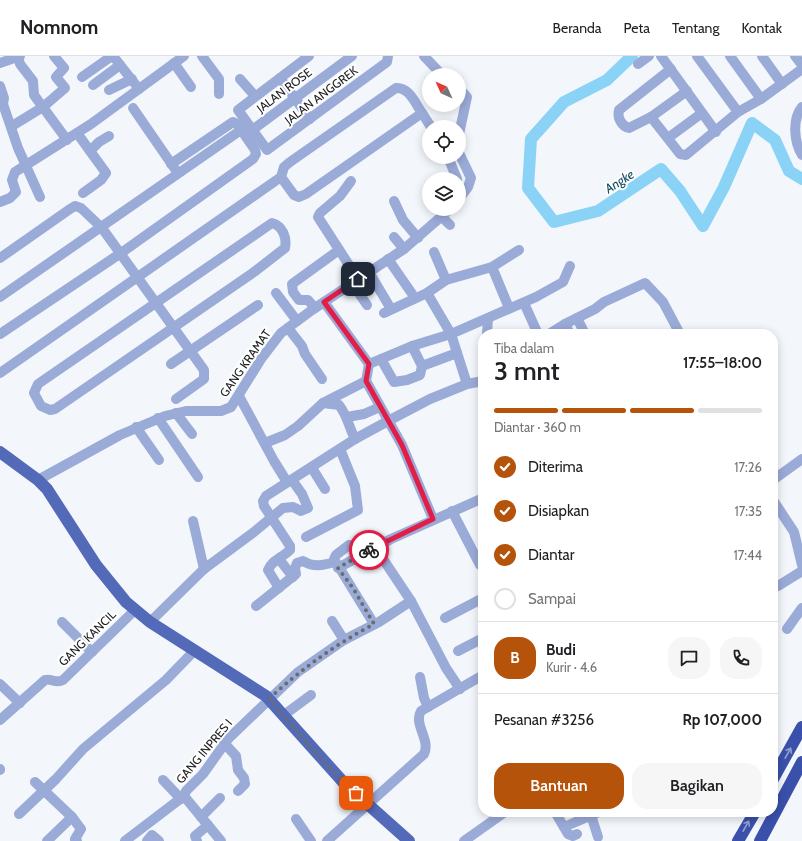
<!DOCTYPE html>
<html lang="id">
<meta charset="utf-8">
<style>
:root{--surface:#fff;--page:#f6f6f6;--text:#202124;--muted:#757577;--line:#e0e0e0;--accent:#b45309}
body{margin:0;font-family:Cabin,sans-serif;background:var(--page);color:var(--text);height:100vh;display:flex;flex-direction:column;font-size:15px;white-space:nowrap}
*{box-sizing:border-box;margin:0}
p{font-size:13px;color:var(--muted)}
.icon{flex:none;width:22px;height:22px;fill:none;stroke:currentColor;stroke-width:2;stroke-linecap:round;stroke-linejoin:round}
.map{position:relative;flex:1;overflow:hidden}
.drawer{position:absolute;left:478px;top:273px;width:300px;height:488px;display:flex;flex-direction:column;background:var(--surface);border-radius:16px;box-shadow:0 2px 10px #0003}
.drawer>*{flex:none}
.needle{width:26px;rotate:315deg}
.controls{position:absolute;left:422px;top:12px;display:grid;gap:8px}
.controls a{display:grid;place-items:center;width:44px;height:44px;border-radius:50%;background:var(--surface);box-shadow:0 2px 10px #0003;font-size:20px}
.pin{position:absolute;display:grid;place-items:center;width:34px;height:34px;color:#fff;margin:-17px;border-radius:8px;box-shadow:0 2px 6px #0006}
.courier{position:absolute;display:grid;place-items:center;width:40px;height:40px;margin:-20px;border:3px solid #e11d48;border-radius:50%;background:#fff;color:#222;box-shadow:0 1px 5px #0007}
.overview em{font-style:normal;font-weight:600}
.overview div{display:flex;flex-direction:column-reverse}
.overview{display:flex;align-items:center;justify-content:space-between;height:68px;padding:0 16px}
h1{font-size:26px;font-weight:600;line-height:30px}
.bar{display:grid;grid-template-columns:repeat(4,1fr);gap:6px 4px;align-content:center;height:48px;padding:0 16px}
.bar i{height:5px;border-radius:3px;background:var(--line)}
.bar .active{background:var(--accent)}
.bar p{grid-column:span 4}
.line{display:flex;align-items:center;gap:10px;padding:0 16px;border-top:1px solid var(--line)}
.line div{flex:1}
.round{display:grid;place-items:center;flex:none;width:42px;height:42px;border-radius:16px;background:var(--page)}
ol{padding:0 16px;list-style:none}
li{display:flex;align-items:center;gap:12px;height:44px}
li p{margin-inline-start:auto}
li .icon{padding:4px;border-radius:50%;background:var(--accent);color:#fff;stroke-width:4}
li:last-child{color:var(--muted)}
li i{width:22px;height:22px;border:2px solid var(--line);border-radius:50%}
.button{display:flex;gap:8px;margin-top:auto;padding:8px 16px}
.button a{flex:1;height:46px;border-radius:16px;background:var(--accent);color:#fff;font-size:16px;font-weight:600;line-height:46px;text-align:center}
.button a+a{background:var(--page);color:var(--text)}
header{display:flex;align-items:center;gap:24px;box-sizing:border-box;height:56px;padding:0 20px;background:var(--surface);border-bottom:1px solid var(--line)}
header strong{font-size:19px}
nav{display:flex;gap:22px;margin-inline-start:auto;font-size:14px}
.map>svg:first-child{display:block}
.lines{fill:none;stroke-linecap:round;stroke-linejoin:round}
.river{stroke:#8ad2f6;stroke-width:12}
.minor{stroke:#9babd8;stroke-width:10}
.major{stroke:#526ab8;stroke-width:12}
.highway{stroke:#3a50ab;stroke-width:12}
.oneway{stroke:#939fd1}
.done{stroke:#6a6d70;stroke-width:4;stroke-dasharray:0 7.2}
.route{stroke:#e11d48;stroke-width:5}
.labels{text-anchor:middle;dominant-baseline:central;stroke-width:4;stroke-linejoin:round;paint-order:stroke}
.street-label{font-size:12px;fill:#212224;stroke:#fff}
.water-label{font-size:13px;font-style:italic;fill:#0f4a63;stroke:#fff}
</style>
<header>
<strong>Nomnom</strong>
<nav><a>Beranda</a><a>Peta</a><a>Tentang</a><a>Kontak</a></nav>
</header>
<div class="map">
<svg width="802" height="785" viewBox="0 0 802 785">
<rect width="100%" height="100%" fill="#f3f7fc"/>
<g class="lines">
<path class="river" d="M 632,0 L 607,24 L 564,46 L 531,83 L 528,132 L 554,166 L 598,155 L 661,113 L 680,135 L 703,170 L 724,131 L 752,67 L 775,84 L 789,115 L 802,123"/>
<g class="minor">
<path d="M 113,0 L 139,33"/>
<path d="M 202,0 L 219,23 L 219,38"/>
<path d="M 309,0 L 238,54 L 267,94 L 387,6 L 388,0"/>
<path d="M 424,0 L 442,19"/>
<path d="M 661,0 L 716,76"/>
<path d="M 697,0 L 738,56"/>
<path d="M 730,0 L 761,43"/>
<path d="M 762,0 L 782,28"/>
<path d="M 795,0 L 802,9"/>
<path d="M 18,1 L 20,8 L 33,25 L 34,39 L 67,84"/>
<path d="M 0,7 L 20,0"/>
<path d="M 174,7 L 191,31"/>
<path d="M 638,8 L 649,0"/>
<path d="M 671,13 L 619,54 C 617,61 621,70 629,72 L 651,61 L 687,35"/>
<path d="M 82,21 L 112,0"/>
<path d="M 280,22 L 310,63"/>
<path d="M 240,23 L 255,40"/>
<path d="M 93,29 L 120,9"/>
<path d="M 0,30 L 4,42 L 3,48 L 18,92 L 40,141"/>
<path d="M 459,32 L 467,41 L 459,78"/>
<path d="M 109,34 L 132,23"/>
<path d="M 802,51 C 792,63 794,86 802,99"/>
<path d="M 133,52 L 175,113"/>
<path d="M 422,57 L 431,71"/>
<path d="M 651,61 L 680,98 L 686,99 L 738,56 L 761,43 L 802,13"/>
<path d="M 12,70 L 43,51 L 65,32 L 56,21 L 64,12 L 54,0"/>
<path d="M 251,75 L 352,0"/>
<path d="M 77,77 L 106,117 L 101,124 L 83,137"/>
<path d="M 668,82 L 702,57"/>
<path d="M 90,95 L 99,86 L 109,80"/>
<path d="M 459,97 L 471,122 L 468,131 L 459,143"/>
<path d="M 448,101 L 457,123"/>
<path d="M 351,125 L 340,140 L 320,157 L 318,161 L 358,223"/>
<path d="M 394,145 L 403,164 L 418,182"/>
<path d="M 0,146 L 10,142 L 16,136 L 12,124 L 15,116 L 91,68 L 184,0"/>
<path d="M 442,161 L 450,169"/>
<path d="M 272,167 C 283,170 287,182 285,192 L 254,216 L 55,353 L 50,354 L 41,350 L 34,337 L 38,328 Z"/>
<path d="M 394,181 L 404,193"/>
<path d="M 434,196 L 446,224"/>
<path d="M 0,202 L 70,153 L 75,150 L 81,152 L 102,172 L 204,314 L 204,323 L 176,343"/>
<path d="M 388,203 L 415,242"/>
<path d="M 492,211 L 509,252"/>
<path d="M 369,216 L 391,253"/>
<path d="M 352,227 L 367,249"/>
<path d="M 276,237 L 297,265"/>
<path d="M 427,237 L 451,278 L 467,328"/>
<path d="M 0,241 L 241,74"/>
<path d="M 324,246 L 369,308 L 366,325 L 402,389 L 433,463"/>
<path d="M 524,247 L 538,278"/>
<path d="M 315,252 L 308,244 L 299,244 L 293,236 L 292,228 L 339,194"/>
<path d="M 384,257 L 427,237 L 446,224 L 492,211 L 519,194"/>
<path d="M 577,262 L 585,278"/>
<path d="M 565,268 L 570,278"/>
<path d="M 288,272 L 302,290 L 305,298 L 322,323"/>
<path d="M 0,278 L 121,197 L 253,103 L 256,98 L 255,94 L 237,68 L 233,66 L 171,108"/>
<path d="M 487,278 L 488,262"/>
<path d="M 549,278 L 565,268 L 595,253 L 604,246 L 645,227 L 663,246 L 680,278"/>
<path d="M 381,303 L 394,326 L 407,324 L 420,319 L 422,310 L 412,290"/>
<path d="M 171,308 L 258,249"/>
<path d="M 369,308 L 412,290 L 451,278 L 536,241 L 563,226 L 570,210"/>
<path d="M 422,310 L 457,297"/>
<path d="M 0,317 L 281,121 L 284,111 L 290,106 L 396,32 C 409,31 415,47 422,57 L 306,138 L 299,141 L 294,139 L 281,121"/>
<path d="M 239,340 L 274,405 L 287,426"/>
<path d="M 323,347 L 339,349 C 347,359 349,371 355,383"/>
<path d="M 176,357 L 192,378"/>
<path d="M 347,361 L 364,358 L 380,351"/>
<path d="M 158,362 L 198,421"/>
<path d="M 136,371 L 159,404"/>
<path d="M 265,387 L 285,379 L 298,370 L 323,347 L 366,325"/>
<path d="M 312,412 L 325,433"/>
<path d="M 38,424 L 120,379 L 165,360 L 186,355 L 221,355 L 231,351 L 261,303 L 281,277 L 312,254 L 404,193 L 450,153"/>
<path d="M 773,424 L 802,403"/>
<path d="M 773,444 L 794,476 L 802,509"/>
<path d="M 452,455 L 480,509"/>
<path d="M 193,465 L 204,513"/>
<path d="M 306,481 L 358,454 L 355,430 L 340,393"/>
<path d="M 349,489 L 336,499 L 334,503 L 374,568"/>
<path d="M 375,491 L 411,545 L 446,612 L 460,633"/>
<path d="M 279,503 L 293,521"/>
<path d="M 338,512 L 391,483 L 483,442"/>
<path d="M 778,530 L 802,515"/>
<path d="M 279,532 L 268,514 C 272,504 283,501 290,494 L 290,490 L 264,450 L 263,445 L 266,440 L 355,383 L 388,365 L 430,343 L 467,328 L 483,325"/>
<path d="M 256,550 L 296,518 L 295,512 L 297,507 L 303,505 C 314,512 324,509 335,506"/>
<path d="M 445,562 L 483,542"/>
<path d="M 332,565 L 344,584"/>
<path d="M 62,566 L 92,596"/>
<path d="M 150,566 L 204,513 L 254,476 L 283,452 L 293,451 L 301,455 L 308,452 L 302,438 L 292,424"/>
<path d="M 787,573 L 802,552"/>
<path d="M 458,595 L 483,582"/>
<path d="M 420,621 L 424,642 L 428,651"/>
<path d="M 0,628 L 20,647"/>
<path d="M 284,659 L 311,639"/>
<path d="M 0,664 L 45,624 C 51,622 56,628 63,624 L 135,554"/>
<path d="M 224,687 L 236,700 L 238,714 L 244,722 L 245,728 L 238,735"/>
<path d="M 0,714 L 0,713"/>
<path d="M 163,724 L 181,743"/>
<path d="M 35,726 L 72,761 L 81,773 L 75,783 L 77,785"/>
<path d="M 184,740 L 221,785"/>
<path d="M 555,756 L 568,778 L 573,780 L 577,778"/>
<path d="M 590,756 L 598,781"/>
<path d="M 19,758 L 56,723 L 83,693 L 166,624 L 195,594"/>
<path d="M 201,761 L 220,742"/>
<path d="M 296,763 L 311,785"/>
<path d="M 564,771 L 599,756"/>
<path d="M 47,785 L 72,761"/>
<path d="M 125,785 L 184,740 L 186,735 L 203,718 L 228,683 L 298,616 L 344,584 L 379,566 L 411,545"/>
<path d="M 147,785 L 152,779 L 159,785"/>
<path d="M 197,785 L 195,780 L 208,769"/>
<path d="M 327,785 L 424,698 C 431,684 413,668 421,655 L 483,619"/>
<path d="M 464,785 L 505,756"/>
</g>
<path class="major" d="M 0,396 L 38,424 L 47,433 L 96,509 L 126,546 L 150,566 L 266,640 L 344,727 L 409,785"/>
<g class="highway">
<path d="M 773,723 L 802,671"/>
<path d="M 738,785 L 755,756"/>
<path d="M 760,785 L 802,706"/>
</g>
</g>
<defs><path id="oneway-shaft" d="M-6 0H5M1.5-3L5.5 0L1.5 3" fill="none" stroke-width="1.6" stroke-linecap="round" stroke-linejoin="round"/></defs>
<g class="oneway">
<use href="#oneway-shaft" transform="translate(788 697) rotate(-61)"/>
<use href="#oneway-shaft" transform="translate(746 770) rotate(-61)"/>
</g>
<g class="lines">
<path class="done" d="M 356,737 L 322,704 L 269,643 C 301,613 335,589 374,568 L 353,532 L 338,512 L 369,494"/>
<path class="route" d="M 358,223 L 324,246 L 369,308 L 366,325 L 402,389 L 433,463 L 369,494"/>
</g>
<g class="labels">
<g class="street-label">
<text transform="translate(284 34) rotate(-37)">JALAN ROSE</text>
<text transform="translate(321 39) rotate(-37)">JALAN ANGGREK</text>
<text transform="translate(245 307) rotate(-55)">GANG KRAMAT</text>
<text transform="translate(87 582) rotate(-44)">GANG KANCIL</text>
<text transform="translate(204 695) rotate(-50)">GANG INPRES I</text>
</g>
<g class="water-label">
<text transform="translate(619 125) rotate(-33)">Angke</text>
</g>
</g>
</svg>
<div class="controls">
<a><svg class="needle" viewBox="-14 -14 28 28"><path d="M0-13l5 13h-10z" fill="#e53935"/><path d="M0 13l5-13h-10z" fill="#757577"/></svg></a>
<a><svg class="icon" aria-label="locate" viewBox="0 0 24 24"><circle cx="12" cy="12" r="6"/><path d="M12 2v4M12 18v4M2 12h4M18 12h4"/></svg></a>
<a><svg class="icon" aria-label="layers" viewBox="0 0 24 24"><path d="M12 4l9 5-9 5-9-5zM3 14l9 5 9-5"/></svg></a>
</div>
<div class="pin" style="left:356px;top:737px;background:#ea580c"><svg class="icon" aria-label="bag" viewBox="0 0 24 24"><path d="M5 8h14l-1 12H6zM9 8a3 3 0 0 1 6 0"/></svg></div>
<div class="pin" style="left:358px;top:223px;background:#1f2937"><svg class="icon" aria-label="home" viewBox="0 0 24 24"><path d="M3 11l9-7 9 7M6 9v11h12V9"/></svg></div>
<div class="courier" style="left:369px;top:494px"><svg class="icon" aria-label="bike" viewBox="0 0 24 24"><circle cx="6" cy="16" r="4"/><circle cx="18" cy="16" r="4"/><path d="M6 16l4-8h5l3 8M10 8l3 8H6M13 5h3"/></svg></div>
<section class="drawer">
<div class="overview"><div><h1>3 mnt</h1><p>Tiba dalam</p></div><em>17:55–18:00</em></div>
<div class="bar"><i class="active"></i><i class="active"></i><i class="active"></i><i></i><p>Diantar · 360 m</p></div>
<ol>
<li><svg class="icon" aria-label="check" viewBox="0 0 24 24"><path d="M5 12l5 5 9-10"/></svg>Diterima<p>17:26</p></li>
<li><svg class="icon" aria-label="check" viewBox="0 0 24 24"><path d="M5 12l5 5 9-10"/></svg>Disiapkan<p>17:35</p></li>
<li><svg class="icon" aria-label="check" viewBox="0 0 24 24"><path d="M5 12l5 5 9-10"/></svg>Diantar<p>17:44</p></li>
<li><i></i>Sampai</li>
</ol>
<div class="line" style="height:72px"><b class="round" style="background:var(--accent);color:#fff">B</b><div><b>Budi</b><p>Kurir · 4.6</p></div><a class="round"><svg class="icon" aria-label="chat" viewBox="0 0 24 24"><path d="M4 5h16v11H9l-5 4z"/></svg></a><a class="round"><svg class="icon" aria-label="phone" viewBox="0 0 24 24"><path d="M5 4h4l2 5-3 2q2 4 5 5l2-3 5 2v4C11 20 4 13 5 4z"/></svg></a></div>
<div class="line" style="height:52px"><div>Pesanan #3256</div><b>Rp 107,000</b></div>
<div class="button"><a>Bantuan</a><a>Bagikan</a></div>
</section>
</div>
